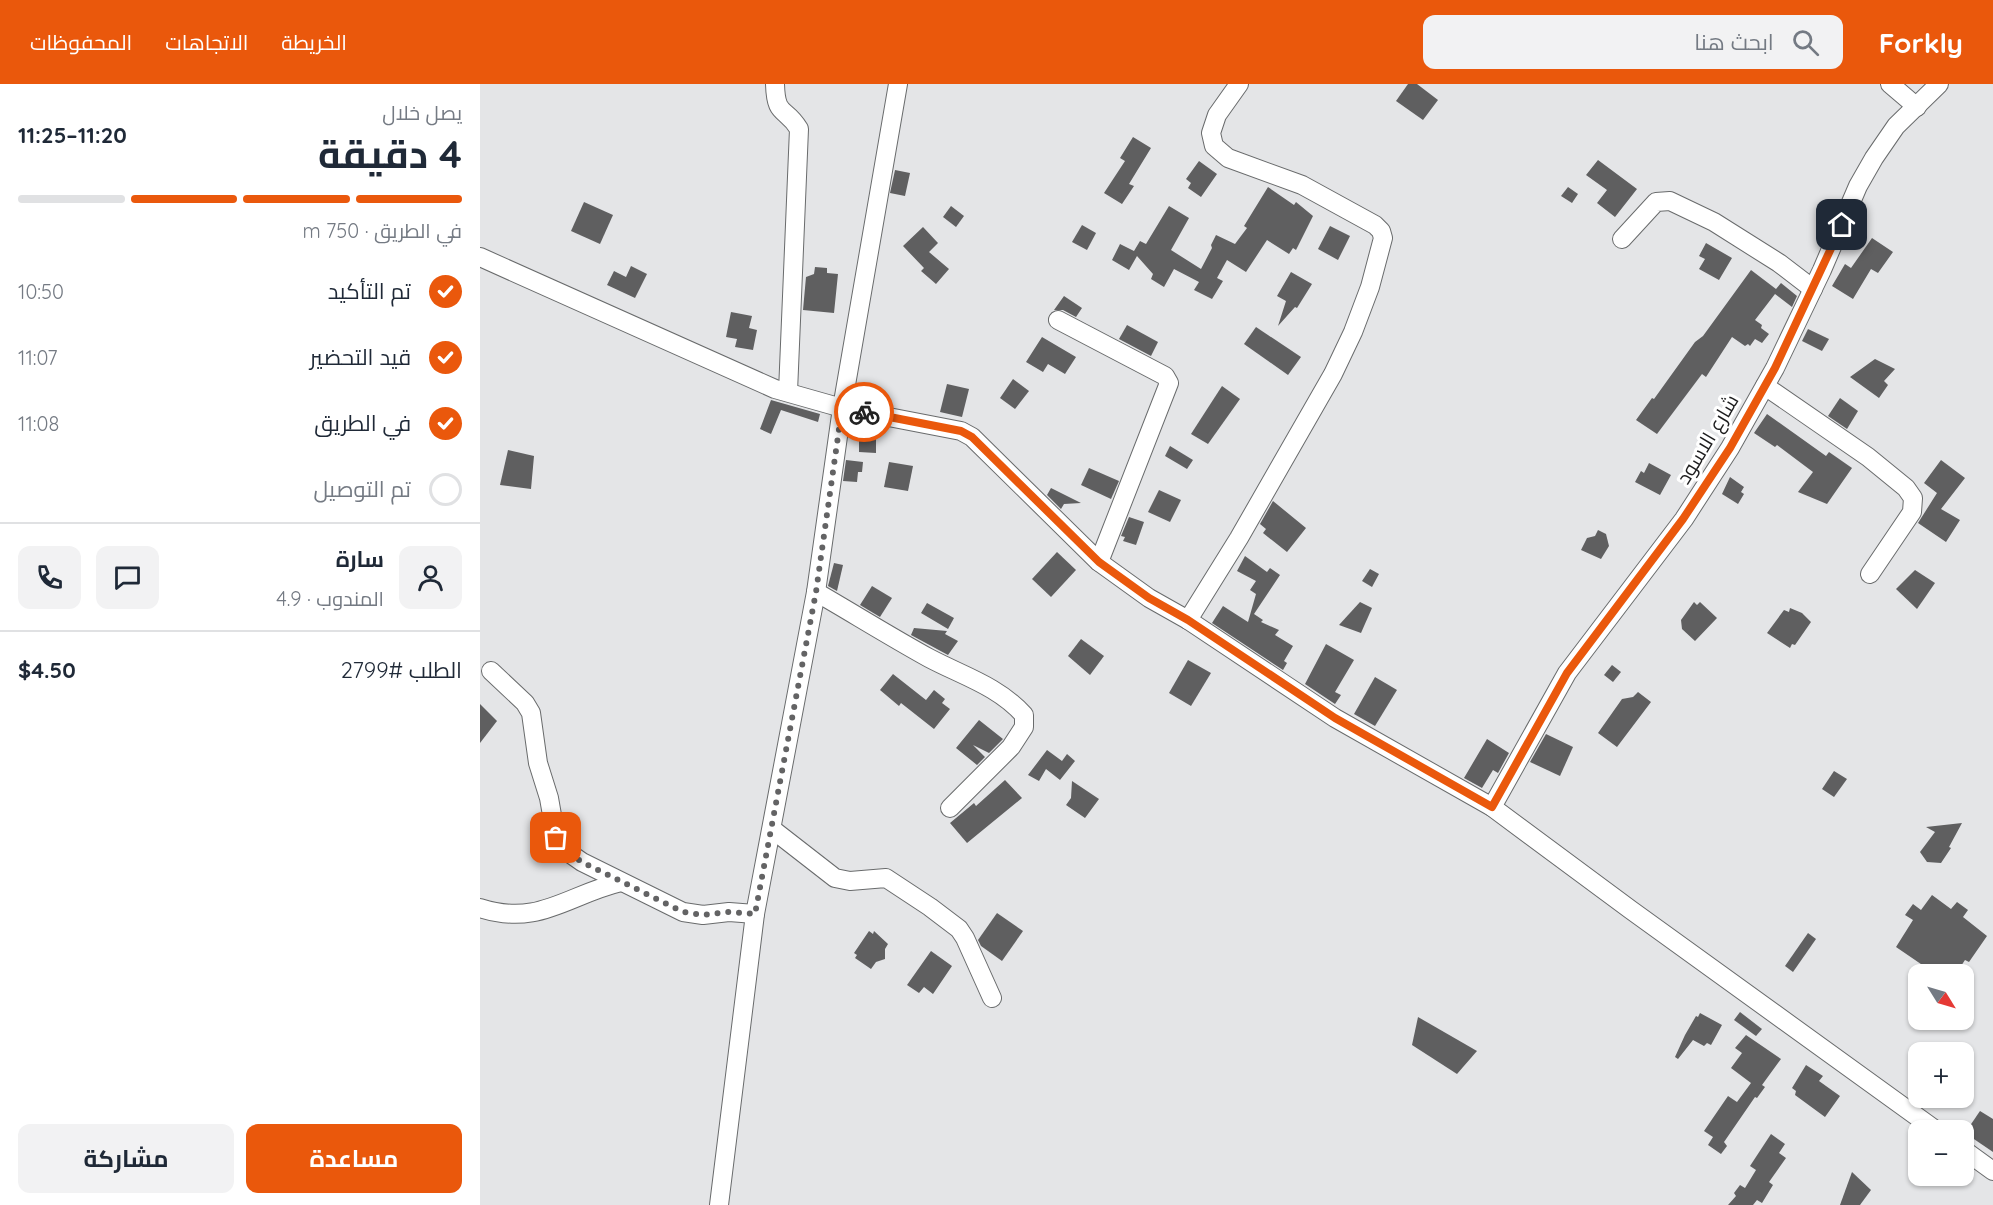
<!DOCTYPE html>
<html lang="ar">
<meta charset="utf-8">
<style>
:root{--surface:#fff;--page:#f2f2f3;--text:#1f2937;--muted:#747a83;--line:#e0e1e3;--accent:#ea580c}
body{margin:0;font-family:Quicksand,Cairo,sans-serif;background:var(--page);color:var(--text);direction:rtl;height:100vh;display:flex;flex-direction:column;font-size:22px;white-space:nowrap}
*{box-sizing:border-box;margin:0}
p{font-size:20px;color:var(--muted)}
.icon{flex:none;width:33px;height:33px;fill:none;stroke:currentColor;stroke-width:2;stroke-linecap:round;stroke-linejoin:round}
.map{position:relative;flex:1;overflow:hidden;direction:ltr}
.drawer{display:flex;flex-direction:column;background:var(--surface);width:480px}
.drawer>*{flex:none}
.needle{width:39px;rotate:127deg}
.buttons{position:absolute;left:1428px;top:880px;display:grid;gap:12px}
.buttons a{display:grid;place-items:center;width:66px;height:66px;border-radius:12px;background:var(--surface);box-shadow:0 2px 4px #0004;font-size:30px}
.pin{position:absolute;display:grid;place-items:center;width:51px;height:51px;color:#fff;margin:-26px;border-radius:12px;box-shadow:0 3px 9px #0006}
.courier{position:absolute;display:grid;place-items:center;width:60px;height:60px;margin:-30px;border:4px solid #ea580c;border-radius:50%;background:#fff;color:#222;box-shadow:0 2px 8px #0007}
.summary em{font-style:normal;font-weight:700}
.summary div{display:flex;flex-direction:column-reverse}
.summary{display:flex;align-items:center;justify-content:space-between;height:102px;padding:0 18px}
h1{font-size:39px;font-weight:700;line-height:45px}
.bar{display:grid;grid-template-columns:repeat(4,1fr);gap:9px 6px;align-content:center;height:72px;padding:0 18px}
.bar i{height:8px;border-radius:4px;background:var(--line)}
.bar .selected{background:var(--accent)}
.bar p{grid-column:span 4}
.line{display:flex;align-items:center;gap:15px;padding:0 18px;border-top:2px solid var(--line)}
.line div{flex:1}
.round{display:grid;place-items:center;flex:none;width:63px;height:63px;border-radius:12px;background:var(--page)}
ol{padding:0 18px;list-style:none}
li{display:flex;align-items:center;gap:18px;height:66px}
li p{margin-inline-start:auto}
li .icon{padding:6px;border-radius:50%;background:var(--accent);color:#fff;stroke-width:4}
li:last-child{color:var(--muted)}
li i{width:33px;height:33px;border:3px solid var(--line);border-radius:50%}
.action{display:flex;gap:12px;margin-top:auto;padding:12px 18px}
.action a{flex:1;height:69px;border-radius:12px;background:var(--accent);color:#fff;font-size:24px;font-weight:700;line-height:69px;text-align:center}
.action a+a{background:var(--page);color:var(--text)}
header{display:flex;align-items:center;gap:36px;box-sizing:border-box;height:84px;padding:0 30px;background:var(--accent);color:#fff}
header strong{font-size:28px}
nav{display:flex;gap:33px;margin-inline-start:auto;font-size:21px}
.search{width:420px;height:54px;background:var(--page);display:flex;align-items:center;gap:15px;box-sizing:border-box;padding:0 21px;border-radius:12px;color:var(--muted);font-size:22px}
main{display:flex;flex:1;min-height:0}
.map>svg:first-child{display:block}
.building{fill:#5f5f60}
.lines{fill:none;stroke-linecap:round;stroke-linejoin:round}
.minor-casing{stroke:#696b6c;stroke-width:20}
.minor{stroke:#fff;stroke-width:18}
.done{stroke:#636364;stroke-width:6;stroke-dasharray:0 10.8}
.route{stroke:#ea580c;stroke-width:8}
.labels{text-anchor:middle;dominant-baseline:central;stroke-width:6;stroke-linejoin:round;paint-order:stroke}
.street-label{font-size:20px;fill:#1d1d1e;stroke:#fff}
</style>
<header>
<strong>Forkly</strong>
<div class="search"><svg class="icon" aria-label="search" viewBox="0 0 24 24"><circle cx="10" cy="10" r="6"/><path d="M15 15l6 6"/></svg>ابحث هنا</div>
<nav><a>الخريطة</a><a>الاتجاهات</a><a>المحفوظات</a></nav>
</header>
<main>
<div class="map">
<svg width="1513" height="1121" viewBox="0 0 1513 1121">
<rect width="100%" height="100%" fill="#e4e5e7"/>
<g class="building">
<path d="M 928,0 L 937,0 L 958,16 L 943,36 L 916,17 Z"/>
<path d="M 653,53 L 671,64 L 649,100 L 654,102 L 642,120 L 624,109 L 645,77 L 640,74 Z"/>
<path d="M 1118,76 L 1157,105 L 1135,133 L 1117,119 L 1127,106 L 1106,91 Z"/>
<path d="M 719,77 L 737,90 L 721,113 L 708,104 L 711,99 L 706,95 Z"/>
<path d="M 415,86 L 430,89 L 425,112 L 410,109 Z"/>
<path d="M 788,103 L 814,121 L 816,118 L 833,132 L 816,166 L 813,164 L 809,170 L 787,156 L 766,188 L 747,176 L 737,194 L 743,197 L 732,215 L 714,206 L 719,198 L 694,185 L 684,203 L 671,195 L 673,190 L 657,172 L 649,186 L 632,176 L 640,160 L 654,167 L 660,157 L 666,160 L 689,122 L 709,134 L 691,166 L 721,185 L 732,164 L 731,161 L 736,151 L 755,160 L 767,144 L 764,142 Z"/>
<path d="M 1088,103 L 1098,110 L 1092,119 L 1081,112 Z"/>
<path d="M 104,118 L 133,131 L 120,160 L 91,147 Z"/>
<path d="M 471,122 L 484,132 L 476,143 L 463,133 Z"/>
<path d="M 602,141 L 616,149 L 607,166 L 592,158 Z"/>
<path d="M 850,142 L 870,152 L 858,176 L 838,165 Z"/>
<path d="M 443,143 L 458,159 L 449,168 L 469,185 L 456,200 L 441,187 L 444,184 L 423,162 Z"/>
<path d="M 1392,154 L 1413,168 L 1398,189 L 1391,185 L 1373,215 L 1352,202 L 1365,180 L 1371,184 Z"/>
<path d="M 1226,159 L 1252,174 L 1239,196 L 1219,185 L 1225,175 L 1219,172 Z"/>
<path d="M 151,182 L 167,190 L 155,214 L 127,201 L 134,187 L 146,193 Z"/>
<path d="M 335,183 L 347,184 L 347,189 L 358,190 L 354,229 L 323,226 L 326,193 L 334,190 Z"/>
<path d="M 1271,186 L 1296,205 L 1301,199 L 1317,212 L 1312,223 L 1295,210 L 1275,236 L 1282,241 L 1281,244 L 1289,250 L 1282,259 L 1275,255 L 1270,262 L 1268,260 L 1265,262 L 1252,253 L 1226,293 L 1222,290 L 1177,350 L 1156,336 L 1172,314 L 1174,315 L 1215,258 L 1223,252 Z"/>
<path d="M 811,188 L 832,200 L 817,224 L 815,223 L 798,242 L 806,217 L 797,212 Z"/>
<path d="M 584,212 L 602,224 L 596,233 L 583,226 L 574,226 Z"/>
<path d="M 251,228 L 272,232 L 269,244 L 277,246 L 273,266 L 255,263 L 257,255 L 246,253 Z"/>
<path d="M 647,241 L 678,258 L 671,272 L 639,255 Z"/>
<path d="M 776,243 L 821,273 L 808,291 L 764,260 Z"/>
<path d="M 1328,245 L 1349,255 L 1342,267 L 1322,257 Z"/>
<path d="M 562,253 L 596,273 L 585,290 L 568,280 L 563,288 L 546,278 Z"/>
<path d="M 1395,275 L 1415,285 L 1404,297 L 1408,301 L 1399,314 L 1370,293 Z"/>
<path d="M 533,295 L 549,307 L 535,325 L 520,314 Z"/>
<path d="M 467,300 L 489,305 L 482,333 L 460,328 Z"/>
<path d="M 742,302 L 760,315 L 728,360 L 711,350 Z"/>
<path d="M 1360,314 L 1378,327 L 1367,345 L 1348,332 Z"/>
<path d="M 291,316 L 340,330 L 338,338 L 301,326 L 291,350 L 280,345 Z"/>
<path d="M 1287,330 L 1346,372 L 1349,368 L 1372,384 L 1347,420 L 1318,408 L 1333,388 L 1297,361 L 1295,363 L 1274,349 Z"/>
<path d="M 379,349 L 396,350 L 396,369 L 379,368 Z"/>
<path d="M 690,362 L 713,376 L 707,385 L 685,372 Z"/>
<path d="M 28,366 L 54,372 L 51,405 L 20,401 Z"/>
<path d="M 366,376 L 383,378 L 382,388 L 378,388 L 377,398 L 363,397 Z"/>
<path d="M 1461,376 L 1485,394 L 1461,425 L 1480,436 L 1466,458 L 1438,439 L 1457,409 L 1444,399 Z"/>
<path d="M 409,378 L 433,382 L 428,407 L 404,403 Z"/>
<path d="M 1169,379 L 1191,391 L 1180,411 L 1155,398 L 1161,387 L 1164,389 Z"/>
<path d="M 609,384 L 639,397 L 631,415 L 601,401 Z"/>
<path d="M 1250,393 L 1264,403 L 1261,408 L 1264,410 L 1258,420 L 1242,410 Z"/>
<path d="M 571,404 L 601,419 L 584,420 L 581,425 L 567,411 Z"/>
<path d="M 679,406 L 701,416 L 690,438 L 668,428 Z"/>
<path d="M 793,417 L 826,444 L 807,468 L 783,449 L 786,445 L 780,440 Z"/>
<path d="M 649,433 L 664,438 L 656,461 L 643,457 L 645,453 L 641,452 Z"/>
<path d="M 1118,446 L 1126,450 L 1129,462 L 1121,475 L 1101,466 L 1107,454 L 1115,452 Z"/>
<path d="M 577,468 L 596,486 L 571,513 L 552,495 Z"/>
<path d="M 765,472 L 787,488 L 790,484 L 800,491 L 774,530 L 783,536 L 781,538 L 799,546 L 795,551 L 813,562 L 804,577 L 807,579 L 803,586 L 732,539 L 743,522 L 768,538 L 776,510 L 770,506 L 776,497 L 757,487 Z"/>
<path d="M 354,479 L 363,481 L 357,507 L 348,502 Z"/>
<path d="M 890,485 L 899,490 L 892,503 L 882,497 Z"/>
<path d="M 1435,486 L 1455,499 L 1437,525 L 1416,505 Z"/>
<path d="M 392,502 L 412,514 L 400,533 L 380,521 Z"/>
<path d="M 880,518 L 892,524 L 881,549 L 859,541 Z"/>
<path d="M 1214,518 L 1217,521 L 1220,518 L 1237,534 L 1215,557 L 1202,545 L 1201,536 Z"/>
<path d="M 447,519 L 474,534 L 468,545 L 441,529 Z"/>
<path d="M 1310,524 L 1322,529 L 1331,538 L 1315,561 L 1312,560 L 1310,564 L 1287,549 L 1304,526 L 1309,528 Z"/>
<path d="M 434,544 L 467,547 L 465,550 L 478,557 L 468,571 L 431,551 Z"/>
<path d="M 601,555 L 624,572 L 610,591 L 588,572 Z"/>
<path d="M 846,560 L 874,576 L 855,608 L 861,611 L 855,620 L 825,600 Z"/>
<path d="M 708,576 L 731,589 L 711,622 L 689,609 Z"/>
<path d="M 1132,581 L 1141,588 L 1133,598 L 1124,591 Z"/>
<path d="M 413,590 L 446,616 L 454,606 L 465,615 L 462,619 L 470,625 L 454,645 L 421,619 L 419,622 L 400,606 Z"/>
<path d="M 895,593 L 917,606 L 895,642 L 874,630 Z"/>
<path d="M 1158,608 L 1171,618 L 1137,663 L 1118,649 L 1142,615 L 1153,613 Z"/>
<path d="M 0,620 L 17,637 L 0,659 Z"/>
<path d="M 499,636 L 523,655 L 509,669 L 493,661 L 505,673 L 497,681 L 476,664 Z"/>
<path d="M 1066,650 L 1093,663 L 1080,692 L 1050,678 Z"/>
<path d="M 1007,655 L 1029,669 L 1018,689 L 1013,686 L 1002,704 L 984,694 Z"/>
<path d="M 567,666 L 582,677 L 587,670 L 595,677 L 580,696 L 566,685 L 559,697 L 548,691 Z"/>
<path d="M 1354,687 L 1367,695 L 1354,713 L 1342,705 Z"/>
<path d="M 525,696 L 542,714 L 487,759 L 470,739 L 494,719 L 496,722 Z"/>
<path d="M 592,697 L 619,715 L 605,734 L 586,721 L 591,714 Z"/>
<path d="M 1482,739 L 1469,763 L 1471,764 L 1461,779 L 1447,778 L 1440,768 L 1455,748 L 1446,743 Z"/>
<path d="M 1452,811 L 1471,825 L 1477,818 L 1488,826 L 1483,833 L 1507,852 L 1489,878 L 1485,876 L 1475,891 L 1457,891 L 1416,863 L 1433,836 L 1425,831 L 1433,820 L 1441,826 Z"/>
<path d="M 517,829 L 543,847 L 522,877 L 501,862 L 498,856 Z"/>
<path d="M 389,847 L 393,850 L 394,847 L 408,860 L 405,865 L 405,875 L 396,878 L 391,885 L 375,874 L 377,871 L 374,869 Z"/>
<path d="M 1328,849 L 1336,855 L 1313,888 L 1305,882 Z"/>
<path d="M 451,867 L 472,882 L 453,910 L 444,903 L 439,909 L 427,901 Z"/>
<path d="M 1260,928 L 1282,945 L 1276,952 L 1254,936 Z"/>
<path d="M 1220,929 L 1242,941 L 1231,961 L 1227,959 L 1224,962 L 1213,956 L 1198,975 L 1195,973 L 1205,951 L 1216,932 L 1218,933 Z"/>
<path d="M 938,933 L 997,967 L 977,990 L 932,961 Z"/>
<path d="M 1266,951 L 1301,975 L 1282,1001 L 1285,1003 L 1277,1014 L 1275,1013 L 1244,1058 L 1247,1062 L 1241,1070 L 1228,1061 L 1233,1053 L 1224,1047 L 1248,1012 L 1257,1018 L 1271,999 L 1251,984 L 1262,969 L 1255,964 Z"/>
<path d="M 1326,981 L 1343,992 L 1339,997 L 1360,1012 L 1345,1033 L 1315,1011 L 1316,1007 L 1312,1004 Z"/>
<path d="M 1500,1027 L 1513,1035 L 1513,1068 L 1485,1049 Z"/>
<path d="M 1291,1050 L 1305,1060 L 1299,1069 L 1306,1074 L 1289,1098 L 1293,1101 L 1282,1119 L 1277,1116 L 1273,1121 L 1248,1121 L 1256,1112 L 1254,1109 L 1260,1101 L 1265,1104 L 1276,1086 L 1270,1082 Z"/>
<path d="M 1372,1088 L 1391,1106 L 1380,1121 L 1360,1121 Z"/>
</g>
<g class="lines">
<g class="minor-casing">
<g id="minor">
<path d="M 295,0 C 296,34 305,22 319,45 L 308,308"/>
<path d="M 1410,0 L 1437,23"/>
<path d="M 1142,155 L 1176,118 L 1190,117 L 1234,138 L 1299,179 L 1333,205"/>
<path d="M 0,173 L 295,305 L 362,324 L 481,347 L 492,353 L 619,478 L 669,514 L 708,536 L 855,634 L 1012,723 L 1151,826 L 1457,1047"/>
<path d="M 578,236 L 685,292 L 689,299 L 619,478"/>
<path d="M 1285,302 L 1388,373 L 1426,404 L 1433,414 L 1432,428 L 1390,490"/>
<path d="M 336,508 C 374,530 411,553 449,574 C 483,592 518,602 544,631 L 544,643 L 531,663 L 470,724"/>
<path d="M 708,536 L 759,454 L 853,290 L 873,248 L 890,203 L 903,154 L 901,147 L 895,141 L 822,101 L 748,74 L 734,62 L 731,49 L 737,31 L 759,0"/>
<path d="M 11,587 L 45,619 L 51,629 L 58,679 L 69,714 L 76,754 L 82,764 L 102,778 L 203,828 L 223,831 L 249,828 L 275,830"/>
<path d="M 1012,723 L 1087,589 L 1204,435 L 1250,364 L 1295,284 L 1342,186 L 1378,102 L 1394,74 L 1416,42 L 1459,0"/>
<path d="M 292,745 L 355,794 L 370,797 L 406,794 L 450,823 L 479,845 L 485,854 L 512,914"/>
<path d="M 0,824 C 59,843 87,811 141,798"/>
<path d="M 1484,1066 L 1513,1087"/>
<path d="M 239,1121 L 275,830 L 336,508 L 362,324 L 418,0"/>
</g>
</g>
<use href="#minor" class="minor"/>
</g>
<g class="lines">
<path class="done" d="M 76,754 L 82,764 L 102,778 L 203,828 L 223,831 L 249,828 L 275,830 L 336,508 L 362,324 L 384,328"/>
<path class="route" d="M 384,328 L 481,347 L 492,353 L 619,478 L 669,514 L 708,536 L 855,634 L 1012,723 L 1087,589 L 1203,435 L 1250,364 L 1295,284 L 1362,141"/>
</g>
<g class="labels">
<g class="street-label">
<text transform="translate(1227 355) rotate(-59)">شارع الاسود</text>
</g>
</g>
</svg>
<div class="buttons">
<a><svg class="needle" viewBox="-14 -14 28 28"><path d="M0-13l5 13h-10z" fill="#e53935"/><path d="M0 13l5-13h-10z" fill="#747a83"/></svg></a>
<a>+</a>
<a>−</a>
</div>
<div class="pin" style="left:76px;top:754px;background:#ea580c"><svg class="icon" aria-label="bag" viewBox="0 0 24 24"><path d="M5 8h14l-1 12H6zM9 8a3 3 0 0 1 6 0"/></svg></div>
<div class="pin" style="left:1362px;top:141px;background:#1f2937"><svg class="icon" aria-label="home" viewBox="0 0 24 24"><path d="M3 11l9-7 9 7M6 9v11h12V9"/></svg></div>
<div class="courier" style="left:384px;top:328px"><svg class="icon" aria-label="bike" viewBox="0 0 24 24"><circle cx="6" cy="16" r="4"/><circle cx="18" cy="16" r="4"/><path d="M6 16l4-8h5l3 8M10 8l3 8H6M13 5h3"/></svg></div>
</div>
<section class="drawer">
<div class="summary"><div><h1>4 دقيقة</h1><p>يصل خلال</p></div><em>11:20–11:25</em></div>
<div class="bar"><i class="selected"></i><i class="selected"></i><i class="selected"></i><i></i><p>في الطريق · 750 m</p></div>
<ol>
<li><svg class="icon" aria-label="check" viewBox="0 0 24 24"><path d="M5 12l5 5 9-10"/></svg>تم التأكيد<p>10:50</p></li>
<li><svg class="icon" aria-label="check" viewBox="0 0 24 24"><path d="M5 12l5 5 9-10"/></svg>قيد التحضير<p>11:07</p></li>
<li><svg class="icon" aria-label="check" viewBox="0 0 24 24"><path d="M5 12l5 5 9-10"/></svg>في الطريق<p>11:08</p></li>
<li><i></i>تم التوصيل</li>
</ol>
<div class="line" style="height:108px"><a class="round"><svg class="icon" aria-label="person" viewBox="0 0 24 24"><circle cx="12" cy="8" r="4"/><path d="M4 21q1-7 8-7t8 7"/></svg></a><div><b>سارة</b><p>المندوب · 4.9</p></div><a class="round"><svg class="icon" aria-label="chat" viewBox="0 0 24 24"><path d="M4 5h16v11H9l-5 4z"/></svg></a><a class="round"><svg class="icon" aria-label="phone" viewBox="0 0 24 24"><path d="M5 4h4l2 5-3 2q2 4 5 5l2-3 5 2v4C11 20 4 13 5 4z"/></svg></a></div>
<div class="line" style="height:78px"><div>الطلب #2799</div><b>$4.50</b></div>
<div class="action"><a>مساعدة</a><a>مشاركة</a></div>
</section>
</main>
